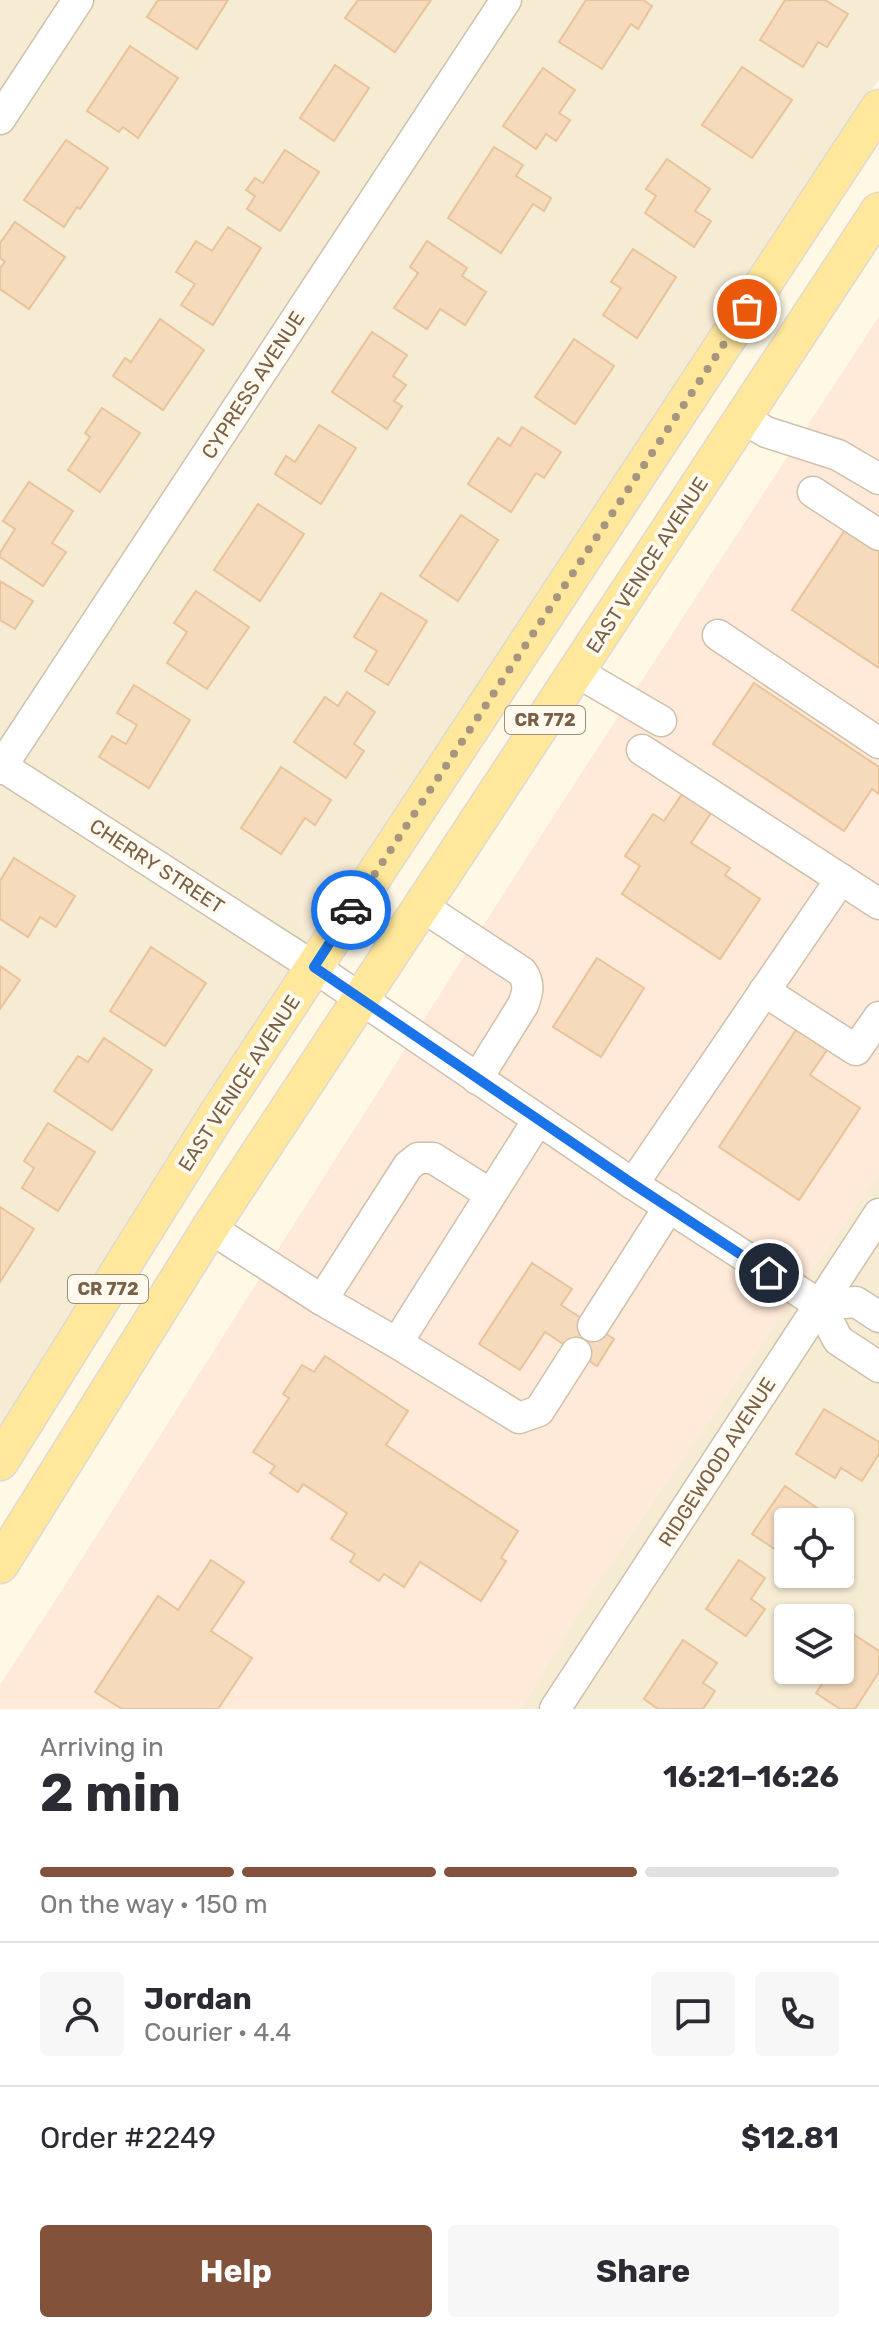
<!DOCTYPE html>
<meta charset="utf-8">
<style>
:root{--surface:#fff;--page:#f7f7f7;--text:#2b2b33;--muted:#7c7c81;--line:#e1e1e2;--accent:#83523a}
body{margin:0;font-family:Rubik,sans-serif;background:var(--page);color:var(--text);height:100vh;display:flex;flex-direction:column;font-size:30px;white-space:nowrap}
*{box-sizing:border-box;margin:0}
p{font-size:26px;color:var(--muted)}
.icon{flex:none;width:44px;height:44px;fill:none;stroke:currentColor;stroke-width:2;stroke-linecap:round;stroke-linejoin:round}
.map{position:relative;height:1709px;overflow:hidden}
.details{display:flex;flex-direction:column;background:var(--surface);flex:1}
.details>*{flex:none}
.buttons{position:absolute;left:774px;top:1508px;display:grid;gap:16px}
.buttons a{display:grid;place-items:center;width:80px;height:80px;border-radius:8px;background:var(--surface);box-shadow:0 2px 6px #0004;font-size:40px}
.pin{position:absolute;display:grid;place-items:center;width:68px;height:68px;color:#fff;margin:-34px;border:4px solid #fff;border-radius:50%;box-shadow:0 2px 8px #0007}
.courier{position:absolute;display:grid;place-items:center;width:80px;height:80px;margin:-40px;border:6px solid #1a73e8;border-radius:50%;background:#fff;color:#222;box-shadow:0 2px 10px #0007}
.headline em{font-style:normal;font-weight:700}
.headline div{display:flex;flex-direction:column-reverse}
.headline{display:flex;align-items:center;justify-content:space-between;height:136px;padding:0 40px}
h1{font-size:52px;font-weight:700;line-height:60px}
.bar{display:grid;grid-template-columns:repeat(4,1fr);gap:12px 8px;align-content:center;height:96px;padding:0 40px}
.bar i{height:10px;border-radius:6px;background:var(--line)}
.bar .current{background:var(--accent)}
.bar p{grid-column:span 4}
.line{display:flex;align-items:center;gap:20px;padding:0 40px;border-top:2px solid var(--line)}
.line div{flex:1}
.round{display:grid;place-items:center;flex:none;width:84px;height:84px;border-radius:8px;background:var(--page)}
.primary-button{display:flex;gap:16px;margin-top:auto;padding:16px 40px}
.primary-button a{flex:1;height:92px;border-radius:8px;background:var(--accent);color:#fff;font-size:32px;font-weight:700;line-height:92px;text-align:center}
.primary-button a+a{background:var(--page);color:var(--text)}
.map>svg:first-child{display:block}
.residential{fill:#f6ebd3;fill-rule:evenodd}
.commercial{fill:#ffe9d8}
.building{fill:#f5dabb;stroke:#e9c39a;stroke-width:2}
.lines{fill:none;stroke-linecap:round;stroke-linejoin:round}
.minor-casing{stroke:#d0c0aa;stroke-width:33}
.major-casing{stroke:#dfd9d3;stroke-width:39}
.minor{stroke:#fff;stroke-width:30}
.major{stroke:#ffe89b;stroke-width:36}
.done{stroke:#a8957f;stroke-width:8;stroke-dasharray:0 14.4}
.route{stroke:#1a73e8;stroke-width:10}
.labels{text-anchor:middle;dominant-baseline:central;stroke-width:8;stroke-linejoin:round;paint-order:stroke}
.shield{fill:#fffaed;stroke:#a18e7a;stroke-width:2}
.shield-label{font-size:18px;font-weight:bold;fill:#796048}
.street-label{font-size:20px;fill:#796048;stroke:#fffaed}
</style>
<div class="map">
<svg width="879" height="1709" viewBox="0 0 879 1709">
<rect width="100%" height="100%" fill="#fef8e5"/>
<g class="residential">
<path d="M 0,0 L 879,0 L 879,79 L 211,1096 L 59,1337 L 0,1427 Z"/>
<path d="M 879,1173 L 879,1709 L 521,1709 L 591,1592 ZM 788,1522 L 840,1522 L 840,1574 L 788,1574 ZM 788,1618 L 840,1618 L 840,1670 L 788,1670 Z"/>
</g>
<path class="commercial" d="M 879,316 L 879,1173 L 591,1592 L 521,1709 L 0,1709 L 0,1685 L 69,1579 L 525,860 Z"/>
<g class="building">
<path d="M 158,0 L 228,0 L 197,49 L 147,17 Z"/>
<path d="M 358,0 L 431,0 L 395,52 L 345,18 Z"/>
<path d="M 586,0 L 643,0 L 652,6 L 638,29 L 631,24 L 602,69 L 559,42 Z"/>
<path d="M 785,0 L 825,0 L 848,14 L 827,47 L 818,42 L 803,67 L 760,40 Z"/>
<path d="M 130,46 L 178,78 L 138,138 L 123,127 L 119,132 L 87,111 Z"/>
<path d="M 335,65 L 369,88 L 334,141 L 300,118 Z"/>
<path d="M 742,67 L 792,100 L 752,158 L 702,125 Z"/>
<path d="M 543,68 L 575,90 L 559,113 L 570,120 L 556,141 L 546,134 L 536,149 L 503,126 Z"/>
<path d="M 66,140 L 108,168 L 80,209 L 77,207 L 64,227 L 24,200 Z"/>
<path d="M 494,147 L 523,165 L 516,176 L 551,198 L 544,211 L 533,204 L 501,253 L 448,218 Z"/>
<path d="M 285,150 L 319,172 L 280,231 L 247,209 L 255,196 L 246,190 L 255,178 L 263,183 Z"/>
<path d="M 667,159 L 710,189 L 695,211 L 711,221 L 694,247 L 645,213 L 656,196 L 646,189 Z"/>
<path d="M 15,222 L 65,257 L 29,309 L 0,289 L 0,268 L 5,262 L 0,258 L 0,243 Z"/>
<path d="M 228,227 L 261,248 L 213,325 L 181,305 L 195,284 L 176,272 L 196,241 L 212,251 Z"/>
<path d="M 427,241 L 467,268 L 462,276 L 486,292 L 465,325 L 440,309 L 427,329 L 394,308 L 418,273 L 410,267 Z"/>
<path d="M 633,249 L 676,277 L 637,338 L 603,315 L 621,288 L 611,282 Z"/>
<path d="M 160,319 L 204,350 L 163,410 L 113,376 L 125,358 L 131,362 Z"/>
<path d="M 372,332 L 407,355 L 393,376 L 406,385 L 394,401 L 402,406 L 387,429 L 332,392 Z"/>
<path d="M 574,339 L 614,366 L 575,424 L 535,397 Z"/>
<path d="M 102,408 L 140,433 L 100,492 L 68,470 L 90,437 L 85,433 Z"/>
<path d="M 319,425 L 356,448 L 321,504 L 275,474 L 286,456 L 295,462 Z"/>
<path d="M 522,427 L 561,452 L 544,478 L 536,473 L 511,512 L 468,484 L 498,438 L 510,446 Z"/>
<path d="M 29,482 L 73,511 L 52,543 L 66,552 L 43,586 L 0,557 L 0,553 L 15,529 L 3,521 Z"/>
<path d="M 258,504 L 304,534 L 260,601 L 214,570 Z"/>
<path d="M 461,515 L 498,540 L 458,601 L 420,576 Z"/>
<path d="M 847,527 L 879,548 L 879,668 L 792,610 Z"/>
<path d="M 0,581 L 33,601 L 15,629 L 0,620 Z"/>
<path d="M 196,591 L 249,627 L 207,689 L 167,663 L 187,632 L 174,623 Z"/>
<path d="M 381,593 L 427,621 L 388,685 L 365,671 L 377,651 L 354,637 Z"/>
<path d="M 754,683 L 879,767 L 879,794 L 872,789 L 844,831 L 713,744 Z"/>
<path d="M 134,685 L 190,720 L 149,788 L 99,757 L 112,736 L 126,744 L 137,725 L 117,713 Z"/>
<path d="M 347,692 L 375,712 L 354,744 L 364,751 L 346,778 L 294,742 L 325,697 L 338,706 Z"/>
<path d="M 281,767 L 331,800 L 315,825 L 305,818 L 281,854 L 241,828 Z"/>
<path d="M 684,791 L 713,810 L 691,843 L 730,868 L 725,875 L 760,899 L 720,959 L 622,894 L 640,866 L 625,856 L 653,814 L 664,821 Z"/>
<path d="M 14,858 L 75,896 L 56,927 L 40,917 L 28,937 L 0,919 L 0,881 Z"/>
<path d="M 151,947 L 206,983 L 165,1046 L 110,1011 Z"/>
<path d="M 597,958 L 644,988 L 601,1057 L 553,1027 Z"/>
<path d="M 0,966 L 20,980 L 0,1009 Z"/>
<path d="M 798,1027 L 829,1047 L 810,1075 L 860,1108 L 799,1200 L 719,1147 Z"/>
<path d="M 104,1038 L 152,1070 L 112,1130 L 54,1091 L 78,1056 L 88,1062 Z"/>
<path d="M 48,1123 L 95,1152 L 58,1211 L 22,1188 L 34,1168 L 24,1161 Z"/>
<path d="M 0,1207 L 34,1229 L 0,1282 Z"/>
<path d="M 532,1263 L 572,1289 L 561,1305 L 614,1339 L 597,1366 L 545,1332 L 520,1370 L 479,1344 Z"/>
<path d="M 325,1356 L 408,1411 L 386,1445 L 518,1531 L 501,1558 L 506,1561 L 481,1601 L 420,1562 L 404,1587 L 384,1574 L 379,1581 L 350,1562 L 355,1554 L 331,1539 L 347,1513 L 303,1484 L 298,1492 L 270,1473 L 275,1466 L 253,1452 L 289,1398 L 283,1394 L 302,1365 L 314,1372 Z"/>
<path d="M 824,1409 L 879,1442 L 879,1454 L 862,1481 L 841,1468 L 835,1478 L 796,1454 Z"/>
<path d="M 785,1486 L 826,1514 L 821,1522 L 788,1522 L 788,1558 L 752,1534 Z"/>
<path d="M 211,1560 L 244,1582 L 211,1631 L 252,1658 L 218,1709 L 122,1709 L 95,1692 L 158,1596 L 178,1610 Z"/>
<path d="M 739,1560 L 765,1578 L 751,1599 L 765,1609 L 746,1636 L 706,1609 Z"/>
<path d="M 844,1628 L 879,1651 L 879,1672 L 855,1709 L 840,1709 L 816,1693 L 829,1674 L 823,1670 L 840,1670 L 840,1634 Z"/>
<path d="M 683,1640 L 717,1663 L 703,1683 L 715,1691 L 703,1709 L 658,1709 L 644,1699 Z"/>
</g>
<g class="lines">
<g class="minor-casing">
<g id="minor">
<path d="M 0,119 L 78,0"/>
<path d="M 743,418 L 766,432 L 838,455 L 879,479"/>
<path d="M 813,492 L 879,535"/>
<path d="M 718,635 L 879,743"/>
<path d="M 577,672 L 661,721"/>
<path d="M 642,750 L 879,904"/>
<path d="M 0,765 L 314,967 L 633,1184 L 820,1305 L 838,1340 L 879,1367"/>
<path d="M 0,769 L 506,0"/>
<path d="M 423,907 L 522,972 C 530,984 528,992 523,1005 L 477,1079"/>
<path d="M 764,991 L 856,1050 L 879,1017"/>
<path d="M 633,1184 L 841,879"/>
<path d="M 210,1228 L 322,1300 L 397,1343 L 538,1120"/>
<path d="M 322,1300 L 408,1166 L 418,1158 L 433,1158 L 490,1194"/>
<path d="M 820,1305 L 856,1302 L 879,1317"/>
<path d="M 593,1326 L 669,1207"/>
<path d="M 397,1343 L 519,1418 L 539,1411 L 576,1353"/>
<path d="M 555,1709 L 879,1214"/>
</g>
</g>
<g class="major-casing">
<g id="major">
<path d="M 0,1462 L 216,1116 L 879,108"/>
<path d="M 0,1565 L 210,1228 L 879,211"/>
</g>
</g>
<use href="#minor" class="minor"/>
<use href="#major" class="major"/>
</g>
<g class="lines">
<path class="done" d="M 351,910 L 747,309"/>
<path class="route" d="M 351,910 L 314,967 L 633,1184 L 769,1273"/>
</g>
<g class="labels">
<g class="shield">
<rect x="505" y="706" width="80" height="28" rx="6"/>
<rect x="68" y="1275" width="80" height="28" rx="6"/>
</g>
<g class="shield-label">
<text x="545" y="720">CR 772</text>
<text x="108" y="1289">CR 772</text>
</g>
<g class="street-label">
<text transform="translate(253 385) rotate(-57)">CYPRESS AVENUE</text>
<text transform="translate(647 565) rotate(-57)">EAST VENICE AVENUE</text>
<text transform="translate(157 866) rotate(33)">CHERRY STREET</text>
<text transform="translate(239 1083) rotate(-57)">EAST VENICE AVENUE</text>
<text transform="translate(717 1462) rotate(-57)">RIDGEWOOD AVENUE</text>
</g>
</g>
</svg>
<div class="buttons">
<a><svg class="icon" aria-label="locate" viewBox="0 0 24 24"><circle cx="12" cy="12" r="6"/><path d="M12 2v4M12 18v4M2 12h4M18 12h4"/></svg></a>
<a><svg class="icon" aria-label="layers" viewBox="0 0 24 24"><path d="M12 4l9 5-9 5-9-5zM3 14l9 5 9-5"/></svg></a>
</div>
<div class="pin" style="left:747px;top:309px;background:#ea580c"><svg class="icon" aria-label="bag" viewBox="0 0 24 24"><path d="M5 8h14l-1 12H6zM9 8a3 3 0 0 1 6 0"/></svg></div>
<div class="pin" style="left:769px;top:1273px;background:#1f2937"><svg class="icon" aria-label="home" viewBox="0 0 24 24"><path d="M3 11l9-7 9 7M6 9v11h12V9"/></svg></div>
<div class="courier" style="left:351px;top:910px"><svg class="icon" aria-label="car" viewBox="0 0 24 24"><path d="M5 17H2v-5l4-1 3-4h7l3 4 3 1v5h-3M9 17h6M6 11h13"/><circle cx="7" cy="17" r="2"/><circle cx="17" cy="17" r="2"/></svg></div>
</div>
<section class="details">
<div class="headline"><div><h1>2 min</h1><p>Arriving in</p></div><em>16:21–16:26</em></div>
<div class="bar"><i class="current"></i><i class="current"></i><i class="current"></i><i></i><p>On the way · 150 m</p></div>
<div class="line" style="height:144px"><a class="round"><svg class="icon" aria-label="person" viewBox="0 0 24 24"><circle cx="12" cy="8" r="4"/><path d="M4 21q1-7 8-7t8 7"/></svg></a><div><b>Jordan</b><p>Courier · 4.4</p></div><a class="round"><svg class="icon" aria-label="chat" viewBox="0 0 24 24"><path d="M4 5h16v11H9l-5 4z"/></svg></a><a class="round"><svg class="icon" aria-label="phone" viewBox="0 0 24 24"><path d="M5 4h4l2 5-3 2q2 4 5 5l2-3 5 2v4C11 20 4 13 5 4z"/></svg></a></div>
<div class="line" style="height:104px"><div>Order #2249</div><b>$12.81</b></div>
<div class="primary-button"><a>Help</a><a>Share</a></div>
</section>
